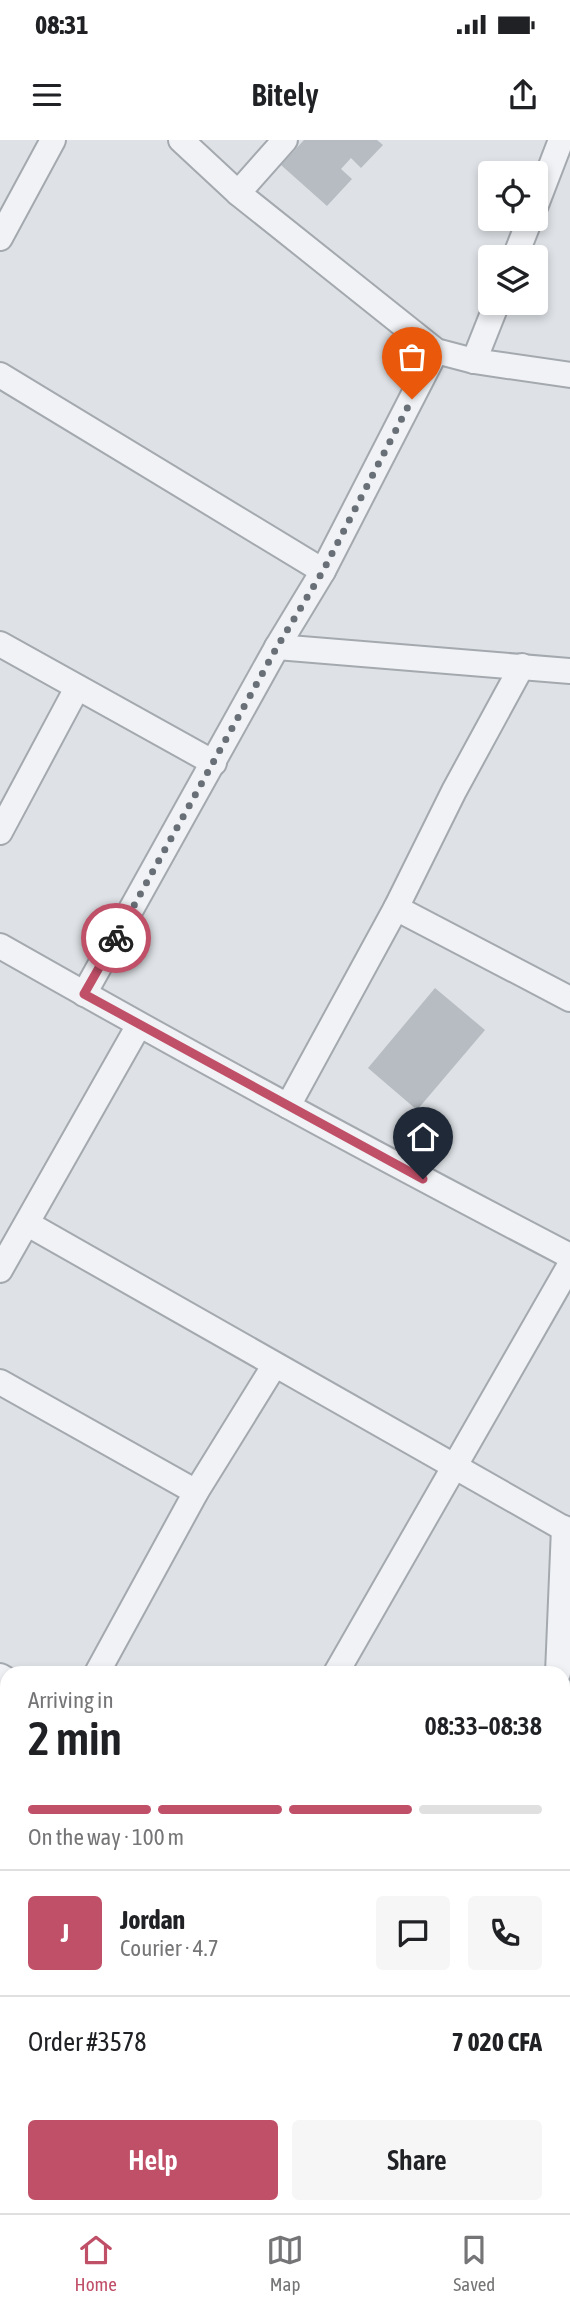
<!DOCTYPE html>
<meta charset="utf-8">
<style>
:root{--surface:#fff;--page:#f6f6f6;--text:#202124;--muted:#757577;--line:#e0e0e0;--accent:#c04f68}
body{margin:0;font-family:"Asap Condensed",sans-serif;background:var(--page);color:var(--text);height:100vh;display:flex;flex-direction:column;font-size:26px;white-space:nowrap}
*{box-sizing:border-box;margin:0}
p{font-size:23px;color:var(--muted)}
.icon{flex:none;width:38px;height:38px;fill:none;stroke:currentColor;stroke-width:2;stroke-linecap:round;stroke-linejoin:round}
.map{position:relative;flex:1;overflow:hidden}
.sheet{position:absolute;left:0px;top:1526px;width:570px;height:548px;display:flex;flex-direction:column;background:var(--surface);border-radius:21px 21px 0 0;box-shadow:0 4px 10px #0003}
.sheet>*{flex:none}
.fabs{position:absolute;left:478px;top:21px;display:grid;gap:14px}
.fabs a{display:grid;place-items:center;width:70px;height:70px;border-radius:7px;background:var(--surface);box-shadow:0 4px 10px #0003;font-size:35px}
.pin{position:absolute;display:grid;place-items:center;width:60px;height:60px;color:#fff;margin:-72px -30px;border-radius:50% 50% 50% 0;rotate:-45deg;box-shadow:0 0 7px #0007}
.pin .icon{rotate:45deg}
.courier{position:absolute;display:grid;place-items:center;width:70px;height:70px;margin:-35px;border:5px solid #c04f68;border-radius:50%;background:#fff;color:#222;box-shadow:0 2px 9px #0007}
.overview em{font-style:normal;font-weight:600}
.overview div{display:flex;flex-direction:column-reverse}
.overview{display:flex;align-items:center;justify-content:space-between;height:119px;padding:0 28px}
h1{font-size:46px;font-weight:600;line-height:52px}
.bar{display:grid;grid-template-columns:repeat(4,1fr);gap:10px 7px;align-content:center;height:84px;padding:0 28px}
.bar i{height:9px;border-radius:5px;background:var(--line)}
.bar .active{background:var(--accent)}
.bar p{grid-column:span 4}
.line{display:flex;align-items:center;gap:18px;padding:0 28px;border-top:2px solid var(--line)}
.line div{flex:1}
.round{display:grid;place-items:center;flex:none;width:74px;height:74px;border-radius:7px;background:var(--page)}
.cta{display:flex;gap:14px;margin-top:auto;padding:14px 28px}
.cta a{flex:1;height:80px;border-radius:7px;background:var(--accent);color:#fff;font-size:28px;font-weight:600;line-height:80px;text-align:center}
.cta a+a{background:var(--page);color:var(--text)}
.status{display:flex;justify-content:space-between;align-items:center;height:49px;padding:0 35px;background:var(--surface);direction:ltr}
.status svg{height:19px;fill:currentColor}
header{display:flex;justify-content:space-between;align-items:center;height:91px;padding:0 28px;background:var(--surface);font-size:32px;font-weight:600}
.menu{display:flex;justify-content:space-around;align-items:center;height:98px;border-top:2px solid var(--line);background:var(--surface);font-size:19px;color:var(--muted)}
.menu a{display:grid;justify-items:center;gap:4px}
.menu .active{color:var(--accent)}
.map>svg:first-child{display:block}
.building{fill:#b6bcc2}
.lines{fill:none;stroke-linecap:round;stroke-linejoin:round}
.street-casing{stroke:#a4a9af;stroke-width:28}
.street{stroke:#f0f2f5;stroke-width:24}
.done{stroke:#686f77;stroke-width:7;stroke-dasharray:0 12.6}
.route{stroke:#c04f68;stroke-width:9}
</style>
<div class="status"><b>08:31</b><svg viewBox="0 0 49 12"><path d="M0 12V9h3v3zM5 12V6h3v6zM10 12V3h3v9zM15 12V0h3v12zM26 1h20v11H26zM47 4h2v5h-2z"/></svg></div>
<header><svg class="icon" aria-label="menu" viewBox="0 0 24 24"><path d="M4 6h16M4 12h16M4 18h16"/></svg>Bitely<svg class="icon" aria-label="share" viewBox="0 0 24 24"><path d="M12 15V3M7 8l5-5 5 5M5 13v7h14v-7"/></svg></header>
<div class="map">
<svg width="570" height="2073" viewBox="0 0 570 2073">
<rect width="100%" height="100%" fill="#dee2e6"/>
<g class="building">
<path d="M 304,0 L 377,0 L 383,5 L 361,28 L 351,18 L 341,29 L 352,39 L 327,66 L 281,25 Z"/>
<path d="M 435,848 L 485,890 L 417,970 L 368,928 Z"/>
</g>
<g class="lines">
<g class="street-casing">
<g id="street">
<path d="M 181,0 L 238,53 L 436,211 L 474,221 L 570,235"/>
<path d="M 238,53 L 285,0"/>
<path d="M 536,65 L 561,0"/>
<path d="M 0,98 L 53,0"/>
<path d="M 515,117 L 530,79"/>
<path d="M 474,221 L 497,163"/>
<path d="M 0,235 L 323,431"/>
<path d="M 0,504 L 214,623"/>
<path d="M 277,507 L 570,531"/>
<path d="M 0,692 L 77,548"/>
<path d="M 396,768 L 570,859"/>
<path d="M 0,806 C 188,913 378,1016 570,1116"/>
<path d="M 84,854 L 277,507 L 323,431 L 436,211"/>
<path d="M 288,966 L 396,768 L 454,651 L 522,526"/>
<path d="M 28,1084 L 570,1392"/>
<path d="M 0,1130 L 139,885"/>
<path d="M 0,1242 L 196,1352"/>
<path d="M 97,1533 L 196,1352 L 274,1226"/>
<path d="M 336,1533 L 570,1125"/>
<path d="M 558,1533 L 564,1388"/>
<path d="M 0,1536 L 7,1540"/>
<path d="M 0,1799 L 7,1803"/>
<path d="M 564,1855 L 570,1859"/>
<path d="M 0,1915 L 7,1903"/>
<path d="M 464,2067 L 474,2073"/>
<path d="M 428,2073 L 432,2067"/>
</g>
</g>
<use href="#street" class="street"/>
</g>
<g class="lines">
<path class="done" d="M 116,798 L 277,507 L 323,431 L 412,259"/>
<path class="route" d="M 116,798 L 84,854 L 423,1039"/>
</g>
</svg>
<div class="fabs">
<a><svg class="icon" aria-label="locate" viewBox="0 0 24 24"><circle cx="12" cy="12" r="6"/><path d="M12 2v4M12 18v4M2 12h4M18 12h4"/></svg></a>
<a><svg class="icon" aria-label="layers" viewBox="0 0 24 24"><path d="M12 4l9 5-9 5-9-5zM3 14l9 5 9-5"/></svg></a>
</div>
<div class="pin" style="left:412px;top:259px;background:#ea580c"><svg class="icon" aria-label="bag" viewBox="0 0 24 24"><path d="M5 8h14l-1 12H6zM9 8a3 3 0 0 1 6 0"/></svg></div>
<div class="pin" style="left:423px;top:1039px;background:#1f2937"><svg class="icon" aria-label="home" viewBox="0 0 24 24"><path d="M3 11l9-7 9 7M6 9v11h12V9"/></svg></div>
<div class="courier" style="left:116px;top:798px"><svg class="icon" aria-label="bike" viewBox="0 0 24 24"><circle cx="6" cy="16" r="4"/><circle cx="18" cy="16" r="4"/><path d="M6 16l4-8h5l3 8M10 8l3 8H6M13 5h3"/></svg></div>
<section class="sheet">
<div class="overview"><div><h1>2 min</h1><p>Arriving in</p></div><em>08:33–08:38</em></div>
<div class="bar"><i class="active"></i><i class="active"></i><i class="active"></i><i></i><p>On the way · 100 m</p></div>
<div class="line" style="height:126px"><b class="round" style="background:var(--accent);color:#fff">J</b><div><b>Jordan</b><p>Courier · 4.7</p></div><a class="round"><svg class="icon" aria-label="chat" viewBox="0 0 24 24"><path d="M4 5h16v11H9l-5 4z"/></svg></a><a class="round"><svg class="icon" aria-label="phone" viewBox="0 0 24 24"><path d="M5 4h4l2 5-3 2q2 4 5 5l2-3 5 2v4C11 20 4 13 5 4z"/></svg></a></div>
<div class="line" style="height:91px"><div>Order #3578</div><b>7 020 CFA</b></div>
<div class="cta"><a>Help</a><a>Share</a></div>
</section>
</div>
<nav class="menu">
<a class="active"><svg class="icon" aria-label="home" viewBox="0 0 24 24"><path d="M3 11l9-7 9 7M6 9v11h12V9"/></svg>Home</a>
<a><svg class="icon" aria-label="map" viewBox="0 0 24 24"><path d="M3 6l6-2 6 2 6-2v14l-6 2-6-2-6 2zM9 4v14M15 6v14"/></svg>Map</a>
<a><svg class="icon" aria-label="saved" viewBox="0 0 24 24"><path d="M7 4h10v16l-5-4-5 4z"/></svg>Saved</a>
</nav>
